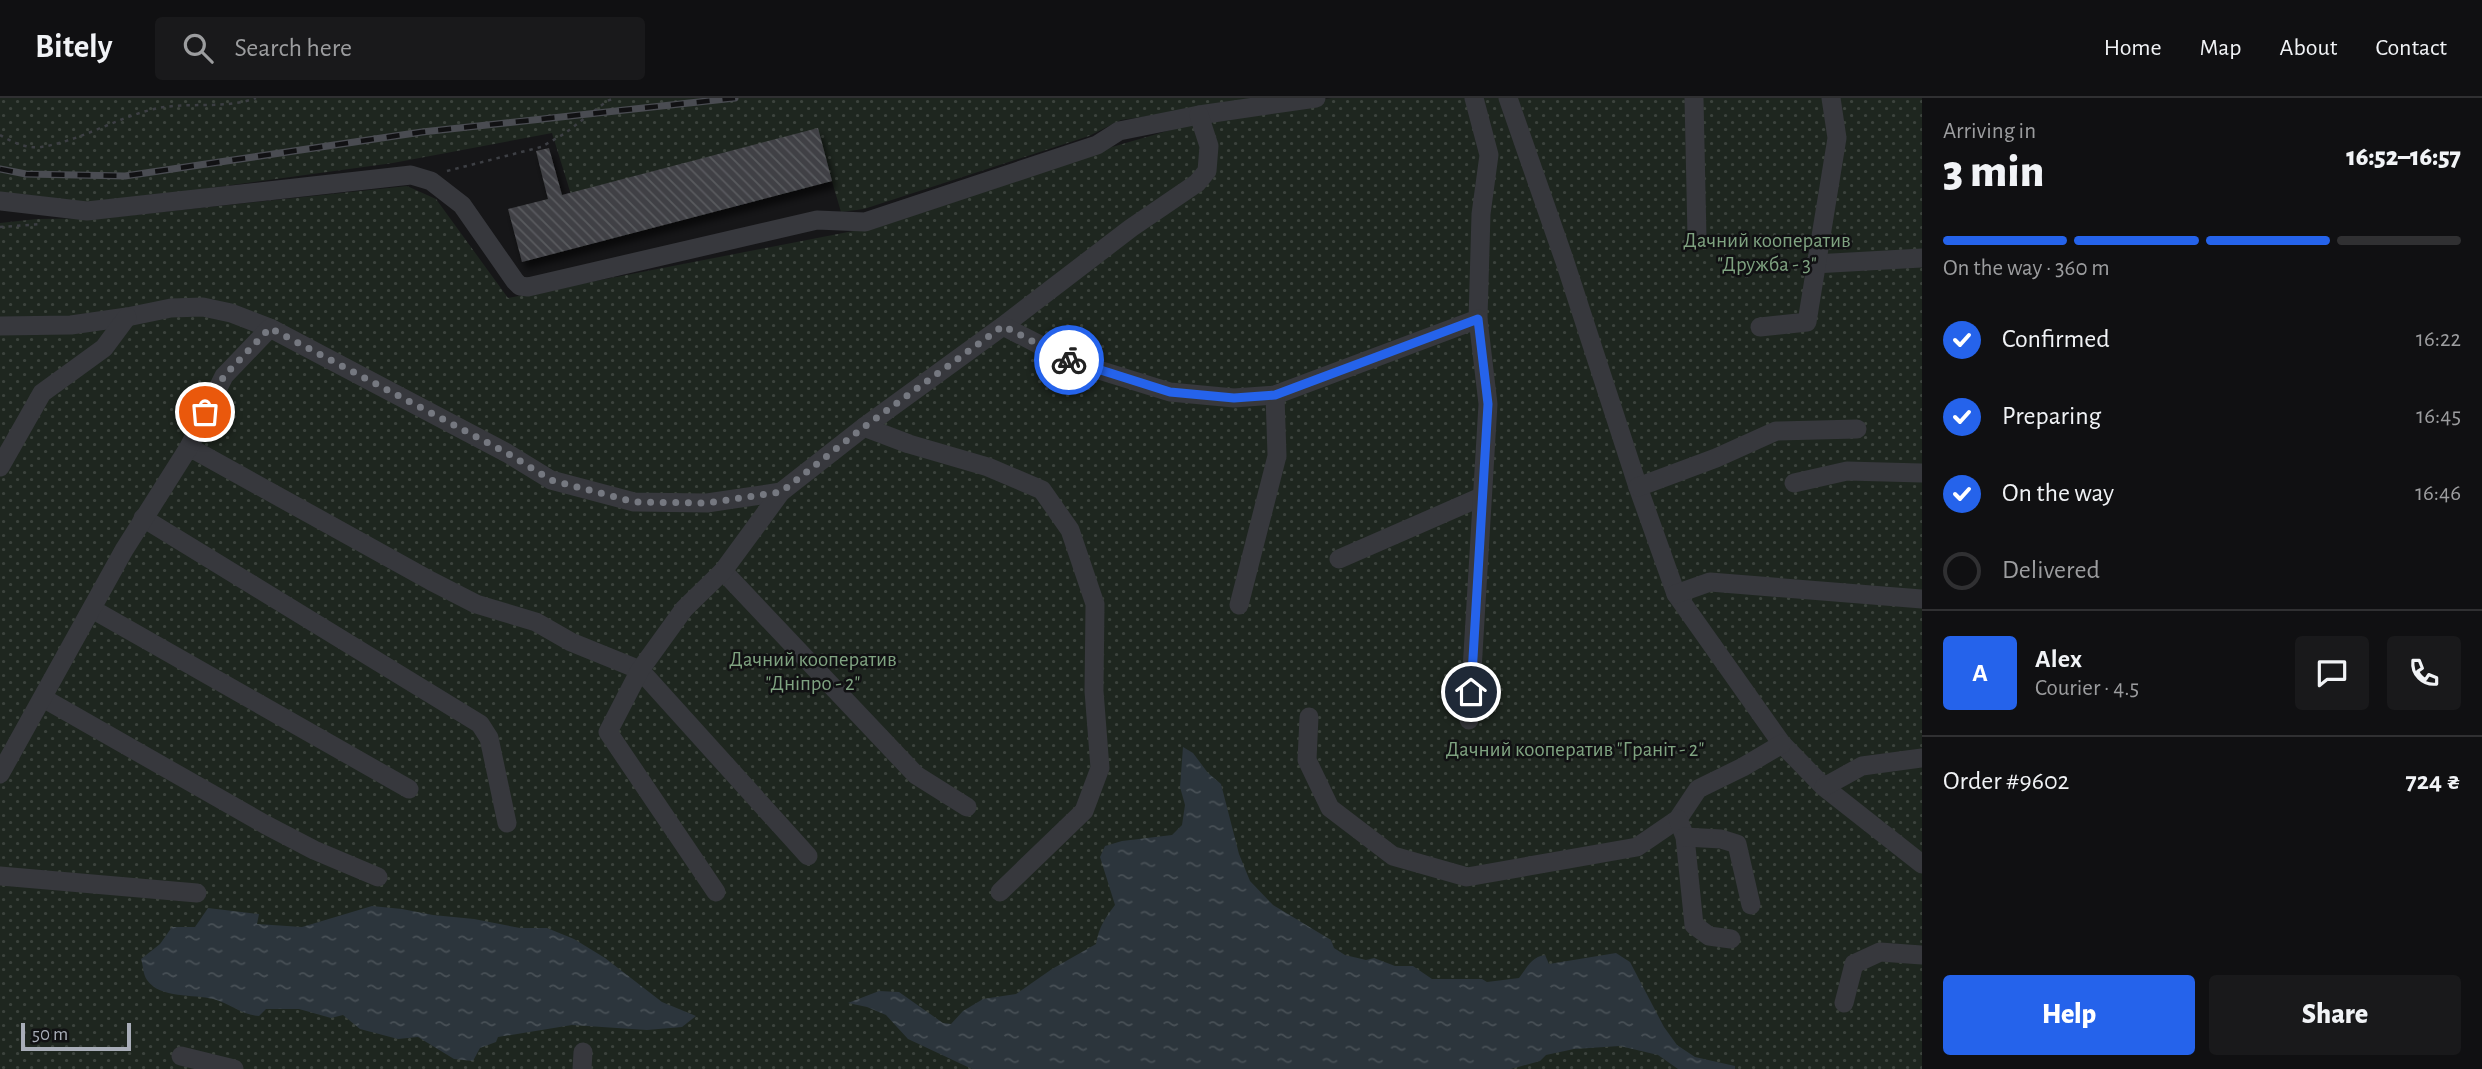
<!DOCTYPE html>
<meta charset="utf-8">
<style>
:root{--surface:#101012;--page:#19191b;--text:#f1f3f6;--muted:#9c9d9f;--line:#303032;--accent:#2563eb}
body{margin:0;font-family:"Alegreya Sans",sans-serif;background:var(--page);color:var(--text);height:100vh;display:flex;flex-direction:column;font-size:26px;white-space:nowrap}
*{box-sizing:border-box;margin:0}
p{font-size:23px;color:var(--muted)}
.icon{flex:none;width:38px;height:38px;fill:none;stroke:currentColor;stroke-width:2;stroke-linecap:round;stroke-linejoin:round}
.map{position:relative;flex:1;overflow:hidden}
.side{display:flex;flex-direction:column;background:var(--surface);width:560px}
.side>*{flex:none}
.scale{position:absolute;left:21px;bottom:18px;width:110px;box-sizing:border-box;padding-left:7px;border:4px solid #a8adb8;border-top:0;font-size:19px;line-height:24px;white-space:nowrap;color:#a8adb8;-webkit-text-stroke:5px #111113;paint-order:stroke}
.pin{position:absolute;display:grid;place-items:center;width:60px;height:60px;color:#fff;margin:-30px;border:4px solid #fff;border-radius:50%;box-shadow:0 2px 7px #0007}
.courier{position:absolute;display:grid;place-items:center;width:70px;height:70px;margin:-35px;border:5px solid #2563eb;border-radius:50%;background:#fff;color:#222;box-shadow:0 2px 9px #0007}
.head em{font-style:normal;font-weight:800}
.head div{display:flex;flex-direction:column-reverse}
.head{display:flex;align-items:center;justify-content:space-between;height:119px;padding:0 21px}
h1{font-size:46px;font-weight:800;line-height:52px}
.bar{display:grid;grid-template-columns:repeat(4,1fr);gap:10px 7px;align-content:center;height:84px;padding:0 21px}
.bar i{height:9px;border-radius:5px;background:var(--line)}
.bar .selected{background:var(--accent)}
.bar p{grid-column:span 4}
.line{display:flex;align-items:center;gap:18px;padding:0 21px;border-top:2px solid var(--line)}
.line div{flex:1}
.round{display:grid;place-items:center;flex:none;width:74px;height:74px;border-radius:7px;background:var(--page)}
ol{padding:0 21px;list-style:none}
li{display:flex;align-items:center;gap:21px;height:77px}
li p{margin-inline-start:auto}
li .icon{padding:7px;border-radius:50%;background:var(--accent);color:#fff;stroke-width:4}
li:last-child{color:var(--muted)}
li i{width:38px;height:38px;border:4px solid var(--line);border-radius:50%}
.primary-button{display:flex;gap:14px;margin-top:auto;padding:14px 21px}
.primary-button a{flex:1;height:80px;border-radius:7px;background:var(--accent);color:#fff;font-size:28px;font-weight:800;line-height:80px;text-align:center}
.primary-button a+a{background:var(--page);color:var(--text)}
header{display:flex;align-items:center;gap:42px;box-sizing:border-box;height:98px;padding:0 35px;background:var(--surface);border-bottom:2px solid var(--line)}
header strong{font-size:33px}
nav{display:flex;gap:38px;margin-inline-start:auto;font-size:24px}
.search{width:490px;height:63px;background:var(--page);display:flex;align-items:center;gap:18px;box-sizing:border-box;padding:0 24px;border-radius:7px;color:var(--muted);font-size:26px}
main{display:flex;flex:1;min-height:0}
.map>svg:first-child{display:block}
.green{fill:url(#green-dots)}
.water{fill:url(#water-ripples)}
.building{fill:url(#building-back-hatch);filter:url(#shadow)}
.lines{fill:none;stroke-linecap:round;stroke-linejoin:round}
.path{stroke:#3d3f44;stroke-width:2.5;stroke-dasharray:3.5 5;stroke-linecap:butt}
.minor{stroke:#37383d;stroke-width:19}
.rail-casing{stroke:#4a4c52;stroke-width:7}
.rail{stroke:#111113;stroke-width:4.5;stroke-dasharray:13;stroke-linecap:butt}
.done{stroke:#757880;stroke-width:7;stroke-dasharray:0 12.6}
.route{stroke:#2563eb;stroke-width:9}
.labels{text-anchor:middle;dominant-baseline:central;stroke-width:5;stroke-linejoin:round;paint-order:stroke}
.park-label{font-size:21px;fill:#7fa381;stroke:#111113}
</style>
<header>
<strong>Bitely</strong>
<div class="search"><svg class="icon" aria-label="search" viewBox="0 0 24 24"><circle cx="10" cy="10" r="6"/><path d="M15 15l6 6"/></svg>Search here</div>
<nav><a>Home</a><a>Map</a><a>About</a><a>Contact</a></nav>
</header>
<main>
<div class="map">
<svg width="1922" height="971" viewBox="0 0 1922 971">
<defs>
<pattern id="green-dots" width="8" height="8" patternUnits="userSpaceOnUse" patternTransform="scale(1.75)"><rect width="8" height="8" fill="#1e261f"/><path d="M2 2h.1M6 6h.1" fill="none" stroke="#3c433d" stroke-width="1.8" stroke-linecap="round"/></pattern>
<pattern id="water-ripples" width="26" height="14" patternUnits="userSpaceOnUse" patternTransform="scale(1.75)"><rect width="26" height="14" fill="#2c353c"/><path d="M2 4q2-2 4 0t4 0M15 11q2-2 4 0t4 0" fill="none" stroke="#485056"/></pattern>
<pattern id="building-back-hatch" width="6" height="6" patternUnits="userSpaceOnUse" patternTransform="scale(1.75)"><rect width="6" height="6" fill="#404145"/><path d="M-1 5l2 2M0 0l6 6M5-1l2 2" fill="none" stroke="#595a5e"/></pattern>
<filter id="shadow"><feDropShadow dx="4" dy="7" stdDeviation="3.5" flood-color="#0009"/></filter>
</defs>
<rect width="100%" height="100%" fill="#161618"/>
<g class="green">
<path d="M 0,0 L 1281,0 L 1121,22 L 1089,38 L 864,111 L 841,114 L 818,36 L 572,100 L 552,35 L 393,65 L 87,107 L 0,96 Z"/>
<path d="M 1332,0 L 1922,0 L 1922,971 L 0,971 L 0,125 L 37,121 L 106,120 L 407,88 L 436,101 L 508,200 L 884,127 L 1036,71 L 1243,11 Z"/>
</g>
<g class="water">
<path d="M 1183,649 L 1193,655 L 1208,675 L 1221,686 L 1239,756 L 1250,783 L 1273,807 L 1331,842 L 1334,850 L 1345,857 L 1366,862 L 1374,860 L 1395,868 L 1413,868 L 1432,881 L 1482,881 L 1487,884 L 1519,880 C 1527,870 1531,859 1545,857 L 1549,866 L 1616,855 L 1630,864 L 1664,929 L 1677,947 L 1695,959 L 1735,968 L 1735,971 L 1678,971 L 1658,957 L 1620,948 L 1574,951 L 1546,957 L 1540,963 L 1511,971 L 972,971 L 908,941 L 886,917 L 867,909 L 848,905 L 879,893 L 899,894 L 943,925 L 951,926 L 963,913 L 983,901 L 1016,896 L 1052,871 L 1096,846 C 1099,829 1105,820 1115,807 L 1100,759 L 1105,748 L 1122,743 L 1172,737 L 1182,727 L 1185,707 L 1180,689 Z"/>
<path d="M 372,808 L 402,811 L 433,817 L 474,821 L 520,830 L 547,830 L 574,841 L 605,860 L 662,904 L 696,918 L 682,929 L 647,932 L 572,927 L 498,939 L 496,944 L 480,950 L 473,963 L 454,961 L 418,939 L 398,941 L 360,931 L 343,917 L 331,920 L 299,911 L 266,911 L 259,918 C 241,917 230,905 213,901 C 194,896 160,901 147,882 C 143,877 143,866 141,861 L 160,846 L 172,829 L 195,829 L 208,810 L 259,816 L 257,826 L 302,829 Z"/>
</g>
<path class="building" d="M 818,30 L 832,83 L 522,164 L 508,111 L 548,101 L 536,53 L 549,50 L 562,97 Z"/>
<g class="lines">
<g class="path">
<path d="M 0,37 C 12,44 27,51 41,49 C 80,43 116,20 154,11 C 188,3 224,12 256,0"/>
<path d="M 447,73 L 541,49 L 564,36 L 607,3 L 615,0"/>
<path d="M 0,129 L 42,126"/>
</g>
<g class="minor">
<path d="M 1508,0 L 1565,164 L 1638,389 L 1676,496 L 1782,646 L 1824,689 L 1922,766"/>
<path d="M 1694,0 L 1697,140"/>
<path d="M 0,103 L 87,113 L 411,77 L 431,83 L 462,107 L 515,183 L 520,188 L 528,189 L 817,122 L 865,124 L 1097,47 L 1119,33 L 1199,17 L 1316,0"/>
<path d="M 1814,166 L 1922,160"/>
<path d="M 0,228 L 71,227 L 127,219 L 171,210 L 203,209 L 231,215 L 270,230 L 507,355 L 551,382 L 634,404 L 707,405 L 781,394 L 864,329 L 1003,228 L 1131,130 L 1197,85 L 1207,73 L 1209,48 L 1199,17"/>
<path d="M 1003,228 L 1073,264 L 1170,294 L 1234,300 L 1275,297 L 1478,221 L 1481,116 L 1489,57 L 1474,0"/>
<path d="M 1760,229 L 1807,224 L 1837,40 L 1831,0"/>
<path d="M 864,329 L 909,346 L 988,369 L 1042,392 L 1070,432 L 1095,506 L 1094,593 L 1100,670 L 1084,713 L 1000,794"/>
<path d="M 189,349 L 431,483 L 476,506 L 536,524 L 571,544 L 640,572 L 808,758"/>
<path d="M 0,369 L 42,295 L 104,250 L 127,219"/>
<path d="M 1794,385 L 1847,373 L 1922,375"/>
<path d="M 1638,389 L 1716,360 L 1776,333 L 1857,331"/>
<path d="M 143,420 L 480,626 L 489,640 L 507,725"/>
<path d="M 1339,461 L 1481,399"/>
<path d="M 723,473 L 916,677 L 967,709"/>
<path d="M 1676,496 L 1710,484 L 1922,501"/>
<path d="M 1239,507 L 1277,358 L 1275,297"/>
<path d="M 92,511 L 409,691"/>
<path d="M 43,600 L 266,727 L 314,752 L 378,779"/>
<path d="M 1309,619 L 1307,662 L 1330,710 L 1393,758 L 1467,779 L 1637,749 L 1678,721 L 1698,691 L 1743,669 L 1782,646"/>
<path d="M 1469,622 L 1488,306 L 1478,221"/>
<path d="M 0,676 L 124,452 L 189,349 L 224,278 L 270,230"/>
<path d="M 1824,689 L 1862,668 L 1922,660"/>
<path d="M 1678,721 L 1685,739 L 1694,827 L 1709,838 L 1731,841"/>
<path d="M 1685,739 L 1721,741 L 1737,746 L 1751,807"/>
<path d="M 0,778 L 197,795"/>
<path d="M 716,794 L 608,634 L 640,572 L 684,511 L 723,473 L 781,394"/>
<path d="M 1844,905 L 1854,866 L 1880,854 L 1922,857"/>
<path d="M 181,958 L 234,971"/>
<path d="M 582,971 L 583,954"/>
</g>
<g class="rail-casing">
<path id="rail" d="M 0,71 L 26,76 L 125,78 L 422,34 L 735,0"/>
</g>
<use href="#rail" class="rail"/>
</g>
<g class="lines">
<path class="done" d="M 205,314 L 224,278 L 270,230 L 507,355 L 551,382 L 634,404 L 707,405 L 781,394 L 864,329 L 1003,228 L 1069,262"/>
<path class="route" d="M 1069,262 L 1170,294 L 1234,300 L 1275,297 L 1478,221 L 1488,306 L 1471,594"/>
</g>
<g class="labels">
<g class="park-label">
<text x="1767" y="142">Дачний кооператив<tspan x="1767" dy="24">"Дружба - 3"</tspan></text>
<text x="813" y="561">Дачний кооператив<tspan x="813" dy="24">"Дніпро - 2"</tspan></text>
<text x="1575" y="651">Дачний кооператив "Граніт - 2"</text>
</g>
</g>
</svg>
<div class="scale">50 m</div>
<div class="pin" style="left:205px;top:314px;background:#ea580c"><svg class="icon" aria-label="bag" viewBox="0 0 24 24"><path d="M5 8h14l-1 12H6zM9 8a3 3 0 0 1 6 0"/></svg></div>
<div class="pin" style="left:1471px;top:594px;background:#1f2937"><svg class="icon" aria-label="home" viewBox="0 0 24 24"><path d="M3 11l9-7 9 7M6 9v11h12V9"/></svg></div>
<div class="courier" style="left:1069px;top:262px"><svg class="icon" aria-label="bike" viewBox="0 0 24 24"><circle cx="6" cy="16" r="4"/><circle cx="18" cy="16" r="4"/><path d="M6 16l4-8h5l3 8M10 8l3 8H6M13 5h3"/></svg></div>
</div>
<section class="side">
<div class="head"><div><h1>3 min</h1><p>Arriving in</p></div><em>16:52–16:57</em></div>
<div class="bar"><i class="selected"></i><i class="selected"></i><i class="selected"></i><i></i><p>On the way · 360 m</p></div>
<ol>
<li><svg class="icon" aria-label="check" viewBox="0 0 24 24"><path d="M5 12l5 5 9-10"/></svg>Confirmed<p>16:22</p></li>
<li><svg class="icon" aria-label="check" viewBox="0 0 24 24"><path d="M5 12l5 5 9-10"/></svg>Preparing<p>16:45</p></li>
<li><svg class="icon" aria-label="check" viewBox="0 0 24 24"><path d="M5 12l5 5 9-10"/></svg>On the way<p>16:46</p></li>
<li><i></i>Delivered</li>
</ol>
<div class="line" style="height:126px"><b class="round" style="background:var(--accent);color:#fff">A</b><div><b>Alex</b><p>Courier · 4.5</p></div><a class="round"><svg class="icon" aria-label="chat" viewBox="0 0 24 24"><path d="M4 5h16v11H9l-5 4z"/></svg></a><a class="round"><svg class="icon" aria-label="phone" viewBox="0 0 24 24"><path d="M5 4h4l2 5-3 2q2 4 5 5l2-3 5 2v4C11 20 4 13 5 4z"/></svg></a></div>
<div class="line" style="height:91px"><div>Order #9602</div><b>724 ₴</b></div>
<div class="primary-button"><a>Help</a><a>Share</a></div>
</section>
</main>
